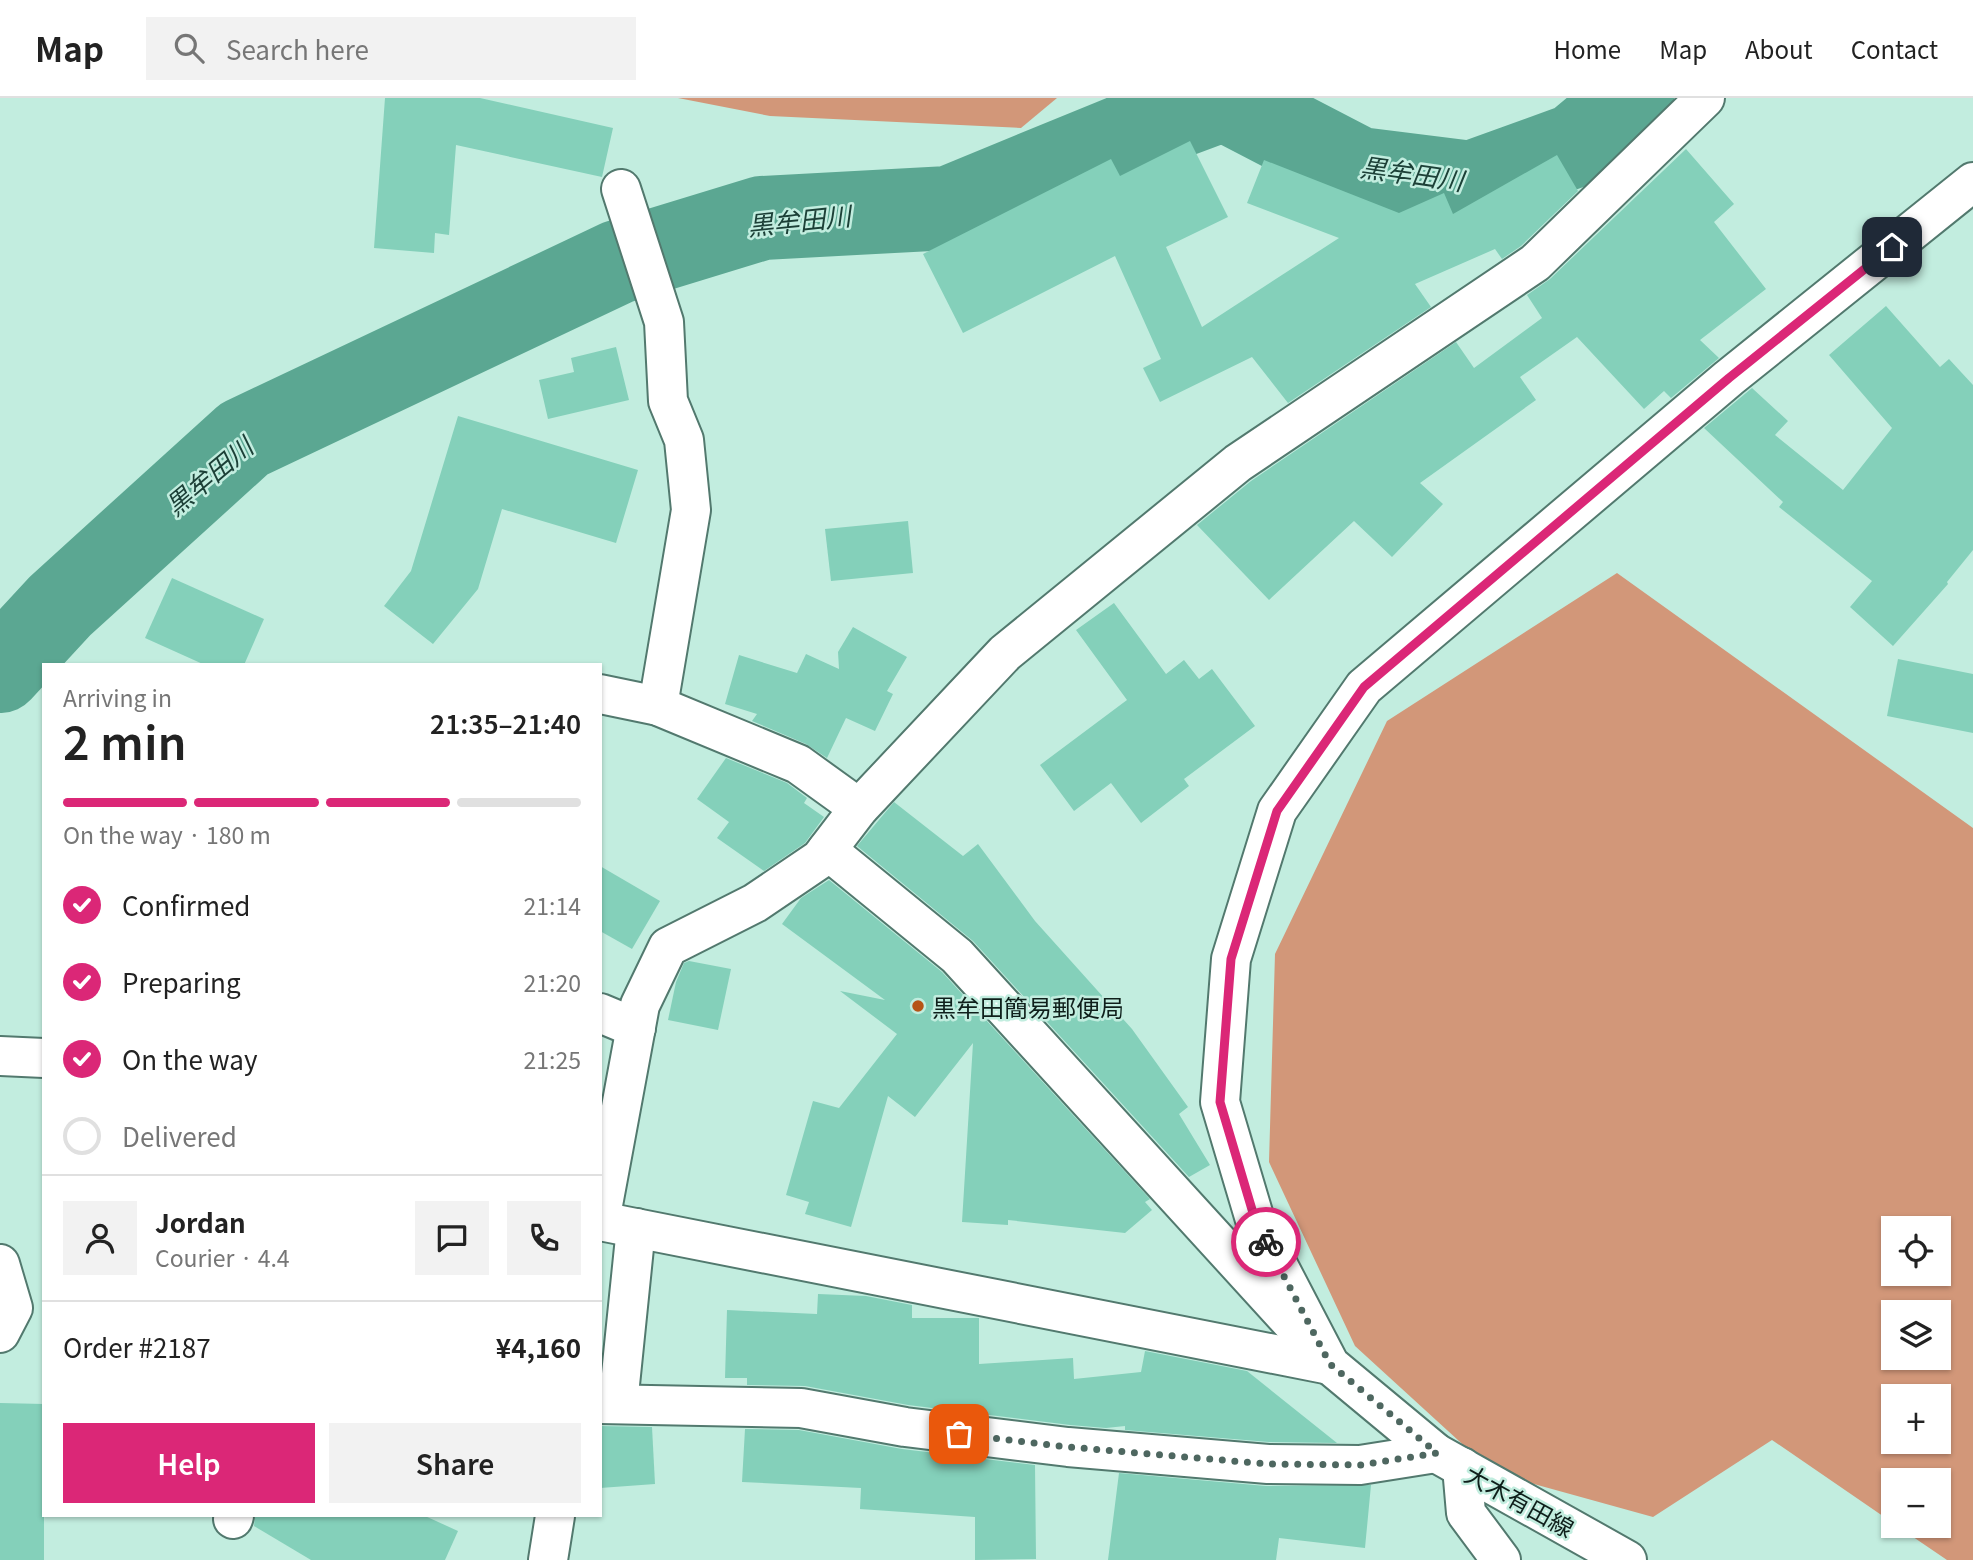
<!DOCTYPE html>
<meta charset="utf-8">
<style>
:root{--surface:#fff;--page:#f2f2f2;--text:#222;--muted:#767676;--line:#e0e0e0;--accent:#db2777}
body{margin:0;font-family:Georgia,"Noto Sans JP",serif;background:var(--page);color:var(--text);height:100vh;display:flex;flex-direction:column;font-size:26px;white-space:nowrap}
*{box-sizing:border-box;margin:0}
p{font-size:23px;color:var(--muted)}
.icon{flex:none;width:38px;height:38px;fill:none;stroke:currentColor;stroke-width:2;stroke-linecap:round;stroke-linejoin:round}
.map{position:relative;flex:1;overflow:hidden}
.panel{position:absolute;left:42px;top:565px;width:560px;height:854px;display:flex;flex-direction:column;background:var(--surface);border-radius:0px;box-shadow:0 2px 5px #0004}
.panel>*{flex:none}
.controls{position:absolute;left:1881px;top:1118px;display:grid;gap:14px}
.controls a{display:grid;place-items:center;width:70px;height:70px;border-radius:0px;background:var(--surface);box-shadow:0 2px 5px #0004;font-size:35px}
.pin{position:absolute;display:grid;place-items:center;width:60px;height:60px;color:#fff;margin:-30px;border-radius:14px;box-shadow:0 4px 10px #0006}
.courier{position:absolute;display:grid;place-items:center;width:70px;height:70px;margin:-35px;border:5px solid #db2777;border-radius:50%;background:#fff;color:#222;box-shadow:0 2px 9px #0007}
.summary em{font-style:normal;font-weight:600}
.summary div{display:flex;flex-direction:column-reverse}
.summary{display:flex;align-items:center;justify-content:space-between;height:119px;padding:0 21px}
h1{font-size:46px;font-weight:600;line-height:52px}
.bar{display:grid;grid-template-columns:repeat(4,1fr);gap:10px 7px;align-content:center;height:84px;padding:0 21px}
.bar i{height:9px;border-radius:5px;background:var(--line)}
.bar .current{background:var(--accent)}
.bar p{grid-column:span 4}
.line{display:flex;align-items:center;gap:18px;padding:0 21px;border-top:2px solid var(--line)}
.line div{flex:1}
.round{display:grid;place-items:center;flex:none;width:74px;height:74px;border-radius:0px;background:var(--page)}
ol{padding:0 21px;list-style:none}
li{display:flex;align-items:center;gap:21px;height:77px}
li p{margin-inline-start:auto}
li .icon{padding:7px;border-radius:50%;background:var(--accent);color:#fff;stroke-width:4}
li:last-child{color:var(--muted)}
li i{width:38px;height:38px;border:4px solid var(--line);border-radius:50%}
.cta{display:flex;gap:14px;margin-top:auto;padding:14px 21px}
.cta a{flex:1;height:80px;border-radius:0px;background:var(--accent);color:#fff;font-size:28px;font-weight:600;line-height:80px;text-align:center}
.cta a+a{background:var(--page);color:var(--text)}
header{display:flex;align-items:center;gap:42px;box-sizing:border-box;height:98px;padding:0 35px;background:var(--surface);border-bottom:2px solid var(--line)}
header strong{font-size:33px}
nav{display:flex;gap:38px;margin-inline-start:auto;font-size:24px}
.search{width:490px;height:63px;background:var(--page);display:flex;align-items:center;gap:18px;box-sizing:border-box;padding:0 24px;border-radius:0px;color:var(--muted);font-size:26px}
.map>svg:first-child{display:block}
.forest{fill:#d29779;fill-rule:evenodd}
.lines{fill:none;stroke-linecap:round;stroke-linejoin:round}
.river{stroke:#5ba792;stroke-width:84}
.building{fill:#84d0ba}
.minor-casing{stroke:#52796e;stroke-width:42}
.tertiary-casing{stroke:#52796e;stroke-width:42}
.secondary-casing{stroke:#52796e;stroke-width:42}
.minor{stroke:#fff;stroke-width:38}
.tertiary{stroke:#fff;stroke-width:38}
.secondary{stroke:#fff;stroke-width:38}
.done{stroke:#4e6760;stroke-width:7;stroke-dasharray:0 12.6}
.route{stroke:#db2777;stroke-width:9}
.poi-dot{fill:#b65416;stroke:#c2eddf;stroke-width:2.5}
.labels{text-anchor:middle;dominant-baseline:central;stroke-width:5;stroke-linejoin:round;paint-order:stroke}
.poi-label{font-size:24px;fill:#0f1f1b;stroke:#c2eddf;text-anchor:start}
.street-label{font-size:24px;fill:#0f1f1b;stroke:#c2eddf}
.water-label{font-size:26px;font-style:italic;fill:#1c4037;stroke:#c2eddf}
</style>
<header>
<strong>Map</strong>
<div class="search"><svg class="icon" aria-label="search" viewBox="0 0 24 24"><circle cx="10" cy="10" r="6"/><path d="M15 15l6 6"/></svg>Search here</div>
<nav><a>Home</a><a>Map</a><a>About</a><a>Contact</a></nav>
</header>
<div class="map">
<svg width="1973" height="1462" viewBox="0 0 1973 1462">
<rect width="100%" height="100%" fill="#c2eddf"/>
<g class="forest">
<path d="M 678,0 L 1057,0 L 1021,30 L 770,18 Z"/>
<path d="M 1617,475 L 1973,730 L 1973,1462 L 1947,1462 L 1897,1428 L 1939,1428 L 1939,1382 L 1894,1382 L 1893,1425 L 1772,1342 L 1653,1419 L 1494,1375 L 1355,1248 L 1269,1064 L 1275,856 L 1387,623 ZM 1894,1130 L 1939,1130 L 1939,1176 L 1894,1176 ZM 1894,1214 L 1939,1214 L 1939,1260 L 1894,1260 ZM 1894,1298 L 1939,1298 L 1939,1344 L 1894,1344 Z"/>
</g>
<g class="lines">
<path class="river" d="M 0,573 L 60,508 L 244,341 L 618,164 L 762,120 L 949,110 L 1122,39 L 1224,1 L 1359,71 L 1471,85 L 1576,47 L 1632,0"/>
</g>
<g class="building">
<path d="M 385,0 L 480,0 L 613,30 L 602,79 L 456,47 L 449,137 L 435,135 L 434,155 L 374,150 Z"/>
<path d="M 1190,43 L 1228,119 L 1166,149 L 1202,229 L 1339,140 L 1247,105 L 1264,62 L 1399,115 L 1444,95 L 1453,116 L 1557,57 L 1578,93 L 1521,148 L 1502,161 L 1495,151 L 1415,186 L 1431,209 L 1288,305 L 1252,259 L 1160,304 L 1143,270 L 1161,261 L 1115,158 L 963,235 L 923,156 L 1111,61 L 1120,78 Z"/>
<path d="M 1686,51 L 1734,106 L 1714,124 L 1766,191 L 1700,242 L 1719,260 L 1671,300 L 1664,293 L 1644,311 L 1577,239 L 1520,279 L 1536,302 L 1420,385 L 1443,406 L 1392,459 L 1354,423 L 1269,502 L 1197,427 L 1251,383 L 1456,244 L 1474,270 L 1542,220 L 1527,197 L 1550,181 Z"/>
<path d="M 1886,208 L 1940,269 L 1949,261 L 1973,287 L 1973,452 L 1947,484 L 1948,486 L 1893,548 L 1850,509 L 1872,483 L 1779,409 L 1783,404 L 1704,330 L 1752,290 L 1788,323 L 1775,337 L 1843,392 L 1892,330 L 1829,257 Z"/>
<path d="M 616,249 L 629,302 L 548,321 L 539,282 L 574,274 L 571,260 Z"/>
<path d="M 458,318 L 638,372 L 616,445 L 502,411 L 478,491 L 433,546 L 384,508 L 411,473 Z"/>
<path d="M 908,423 L 913,475 L 831,483 L 825,431 Z"/>
<path d="M 172,480 L 264,521 L 244,567 L 205,567 L 145,540 Z"/>
<path d="M 1114,505 L 1166,576 L 1184,562 L 1199,581 L 1212,571 L 1255,628 L 1184,681 L 1189,688 L 1141,725 L 1111,685 L 1074,713 L 1040,667 L 1127,602 L 1076,532 Z"/>
<path d="M 853,529 L 907,559 L 887,593 L 893,596 L 875,633 L 846,620 L 827,660 L 806,646 L 752,623 L 757,616 L 725,606 L 739,557 L 797,575 L 806,556 L 839,571 L 838,554 Z"/>
<path d="M 1898,561 L 1973,576 L 1973,635 L 1887,618 Z"/>
<path d="M 726,660 L 787,685 L 807,700 L 804,705 L 824,719 L 805,745 L 764,773 L 717,740 L 729,724 L 697,701 Z"/>
<path d="M 894,704 L 963,758 L 978,746 L 1035,823 L 1132,931 L 1188,1009 L 1179,1016 L 1210,1067 L 1189,1079 L 973,843 L 857,748 Z"/>
<path d="M 600,768 L 660,803 L 632,851 L 600,833 Z"/>
<path d="M 829,782 L 942,874 L 1150,1101 L 1145,1104 L 1152,1112 L 1125,1135 L 1008,1122 L 1008,1127 L 962,1124 L 973,945 L 915,1019 L 888,998 L 851,1129 L 805,1116 L 809,1104 L 786,1097 L 813,1003 L 839,1010 L 897,936 L 840,893 L 885,902 L 782,826 L 801,800 Z"/>
<path d="M 689,863 L 731,871 L 718,932 L 668,922 L 676,884 L 684,865 Z"/>
<path d="M 818,1196 L 866,1198 L 912,1207 L 912,1220 L 979,1220 L 979,1266 L 1073,1260 L 1074,1281 L 1141,1274 L 1145,1253 L 1247,1273 L 1337,1345 L 1269,1344 L 1125,1332 L 1125,1328 L 1106,1330 L 1070,1327 L 908,1307 L 805,1288 L 747,1287 L 747,1280 L 725,1280 L 727,1212 L 817,1216 Z"/>
<path d="M 0,1305 L 44,1306 L 44,1462 L 0,1462 Z"/>
<path d="M 600,1328 L 652,1329 L 655,1386 L 600,1390 Z"/>
<path d="M 745,1331 L 799,1332 L 902,1351 L 1035,1367 L 1036,1461 L 975,1462 L 975,1419 L 860,1411 L 861,1390 L 742,1384 Z"/>
<path d="M 1119,1375 L 1266,1388 L 1371,1387 L 1365,1450 L 1279,1440 L 1276,1462 L 1108,1462 Z"/>
<path d="M 255,1418 L 425,1418 L 458,1433 L 445,1462 L 311,1462 L 254,1428 Z"/>
</g>
<g class="lines">
<g class="minor-casing">
<g id="minor">
<path d="M 621,91 L 664,224 L 668,303 L 684,342 L 691,412 L 658,608"/>
<path d="M 600,596 L 658,608 L 798,666 L 859,710"/>
<path d="M 827,752 L 957,858 L 1314,1249"/>
<path d="M 600,915 L 636,930"/>
<path d="M 600,1123 L 640,907 L 668,849 L 755,805 L 820,761 L 859,710 L 1005,555 L 1238,365 L 1535,165 L 1705,0"/>
<path d="M 0,1166 L 13,1210 L 0,1235"/>
<path d="M 600,1306 L 801,1310 L 905,1329 L 1068,1349 L 1268,1366 L 1360,1367 L 1436,1355"/>
<path d="M 618,1306 L 636,1130"/>
<path d="M 1462,1369 L 1466,1415 L 1501,1462"/>
<path d="M 233,1421 L 234,1418"/>
<path d="M 548,1462 L 555,1418"/>
</g>
</g>
<g class="tertiary-casing">
<g id="tertiary">
<path d="M 0,958 L 44,960"/>
<path d="M 600,1123 L 1330,1267"/>
</g>
</g>
<g class="secondary-casing">
<path id="secondary" d="M 1627,1462 L 1436,1355 L 1330,1267 L 1256,1125 L 1220,1004 L 1231,861 L 1277,713 L 1364,589 L 1729,280 L 1973,84"/>
</g>
<use href="#minor" class="minor"/>
<use href="#tertiary" class="tertiary"/>
<use href="#secondary" class="secondary"/>
</g>
<g class="lines">
<path class="done" d="M 959,1336 L 1068,1349 L 1268,1366 L 1360,1367 L 1437,1355 L 1330,1266 L 1266,1144"/>
<path class="route" d="M 1266,1144 L 1256,1125 L 1220,1004 L 1231,861 L 1277,713 L 1364,589 L 1729,280 L 1892,149"/>
</g>
<circle class="poi-dot" cx="918" cy="908" r="7"/>
<g class="labels">
<g class="poi-label">
<text x="932" y="908">黒牟田簡易郵便局</text>
</g>
<g class="street-label">
<text transform="translate(1520 1402) rotate(29)">大木有田線</text>
</g>
<g class="water-label">
<text transform="translate(1412 74) rotate(8)">黒牟田川</text>
<text transform="translate(799 121) rotate(-6)">黒牟田川</text>
<text transform="translate(208 377) rotate(-40)">黒牟田川</text>
</g>
</g>
</svg>
<div class="controls">
<a><svg class="icon" aria-label="locate" viewBox="0 0 24 24"><circle cx="12" cy="12" r="6"/><path d="M12 2v4M12 18v4M2 12h4M18 12h4"/></svg></a>
<a><svg class="icon" aria-label="layers" viewBox="0 0 24 24"><path d="M12 4l9 5-9 5-9-5zM3 14l9 5 9-5"/></svg></a>
<a>+</a>
<a>−</a>
</div>
<div class="pin" style="left:959px;top:1336px;background:#ea580c"><svg class="icon" aria-label="bag" viewBox="0 0 24 24"><path d="M5 8h14l-1 12H6zM9 8a3 3 0 0 1 6 0"/></svg></div>
<div class="pin" style="left:1892px;top:149px;background:#1f2937"><svg class="icon" aria-label="home" viewBox="0 0 24 24"><path d="M3 11l9-7 9 7M6 9v11h12V9"/></svg></div>
<div class="courier" style="left:1266px;top:1144px"><svg class="icon" aria-label="bike" viewBox="0 0 24 24"><circle cx="6" cy="16" r="4"/><circle cx="18" cy="16" r="4"/><path d="M6 16l4-8h5l3 8M10 8l3 8H6M13 5h3"/></svg></div>
<section class="panel">
<div class="summary"><div><h1>2 min</h1><p>Arriving in</p></div><em>21:35–21:40</em></div>
<div class="bar"><i class="current"></i><i class="current"></i><i class="current"></i><i></i><p>On the way · 180 m</p></div>
<ol>
<li><svg class="icon" aria-label="check" viewBox="0 0 24 24"><path d="M5 12l5 5 9-10"/></svg>Confirmed<p>21:14</p></li>
<li><svg class="icon" aria-label="check" viewBox="0 0 24 24"><path d="M5 12l5 5 9-10"/></svg>Preparing<p>21:20</p></li>
<li><svg class="icon" aria-label="check" viewBox="0 0 24 24"><path d="M5 12l5 5 9-10"/></svg>On the way<p>21:25</p></li>
<li><i></i>Delivered</li>
</ol>
<div class="line" style="height:126px"><a class="round"><svg class="icon" aria-label="person" viewBox="0 0 24 24"><circle cx="12" cy="8" r="4"/><path d="M4 21q1-7 8-7t8 7"/></svg></a><div><b>Jordan</b><p>Courier · 4.4</p></div><a class="round"><svg class="icon" aria-label="chat" viewBox="0 0 24 24"><path d="M4 5h16v11H9l-5 4z"/></svg></a><a class="round"><svg class="icon" aria-label="phone" viewBox="0 0 24 24"><path d="M5 4h4l2 5-3 2q2 4 5 5l2-3 5 2v4C11 20 4 13 5 4z"/></svg></a></div>
<div class="line" style="height:91px"><div>Order #2187</div><b>¥4,160</b></div>
<div class="cta"><a>Help</a><a>Share</a></div>
</section>
</div>
